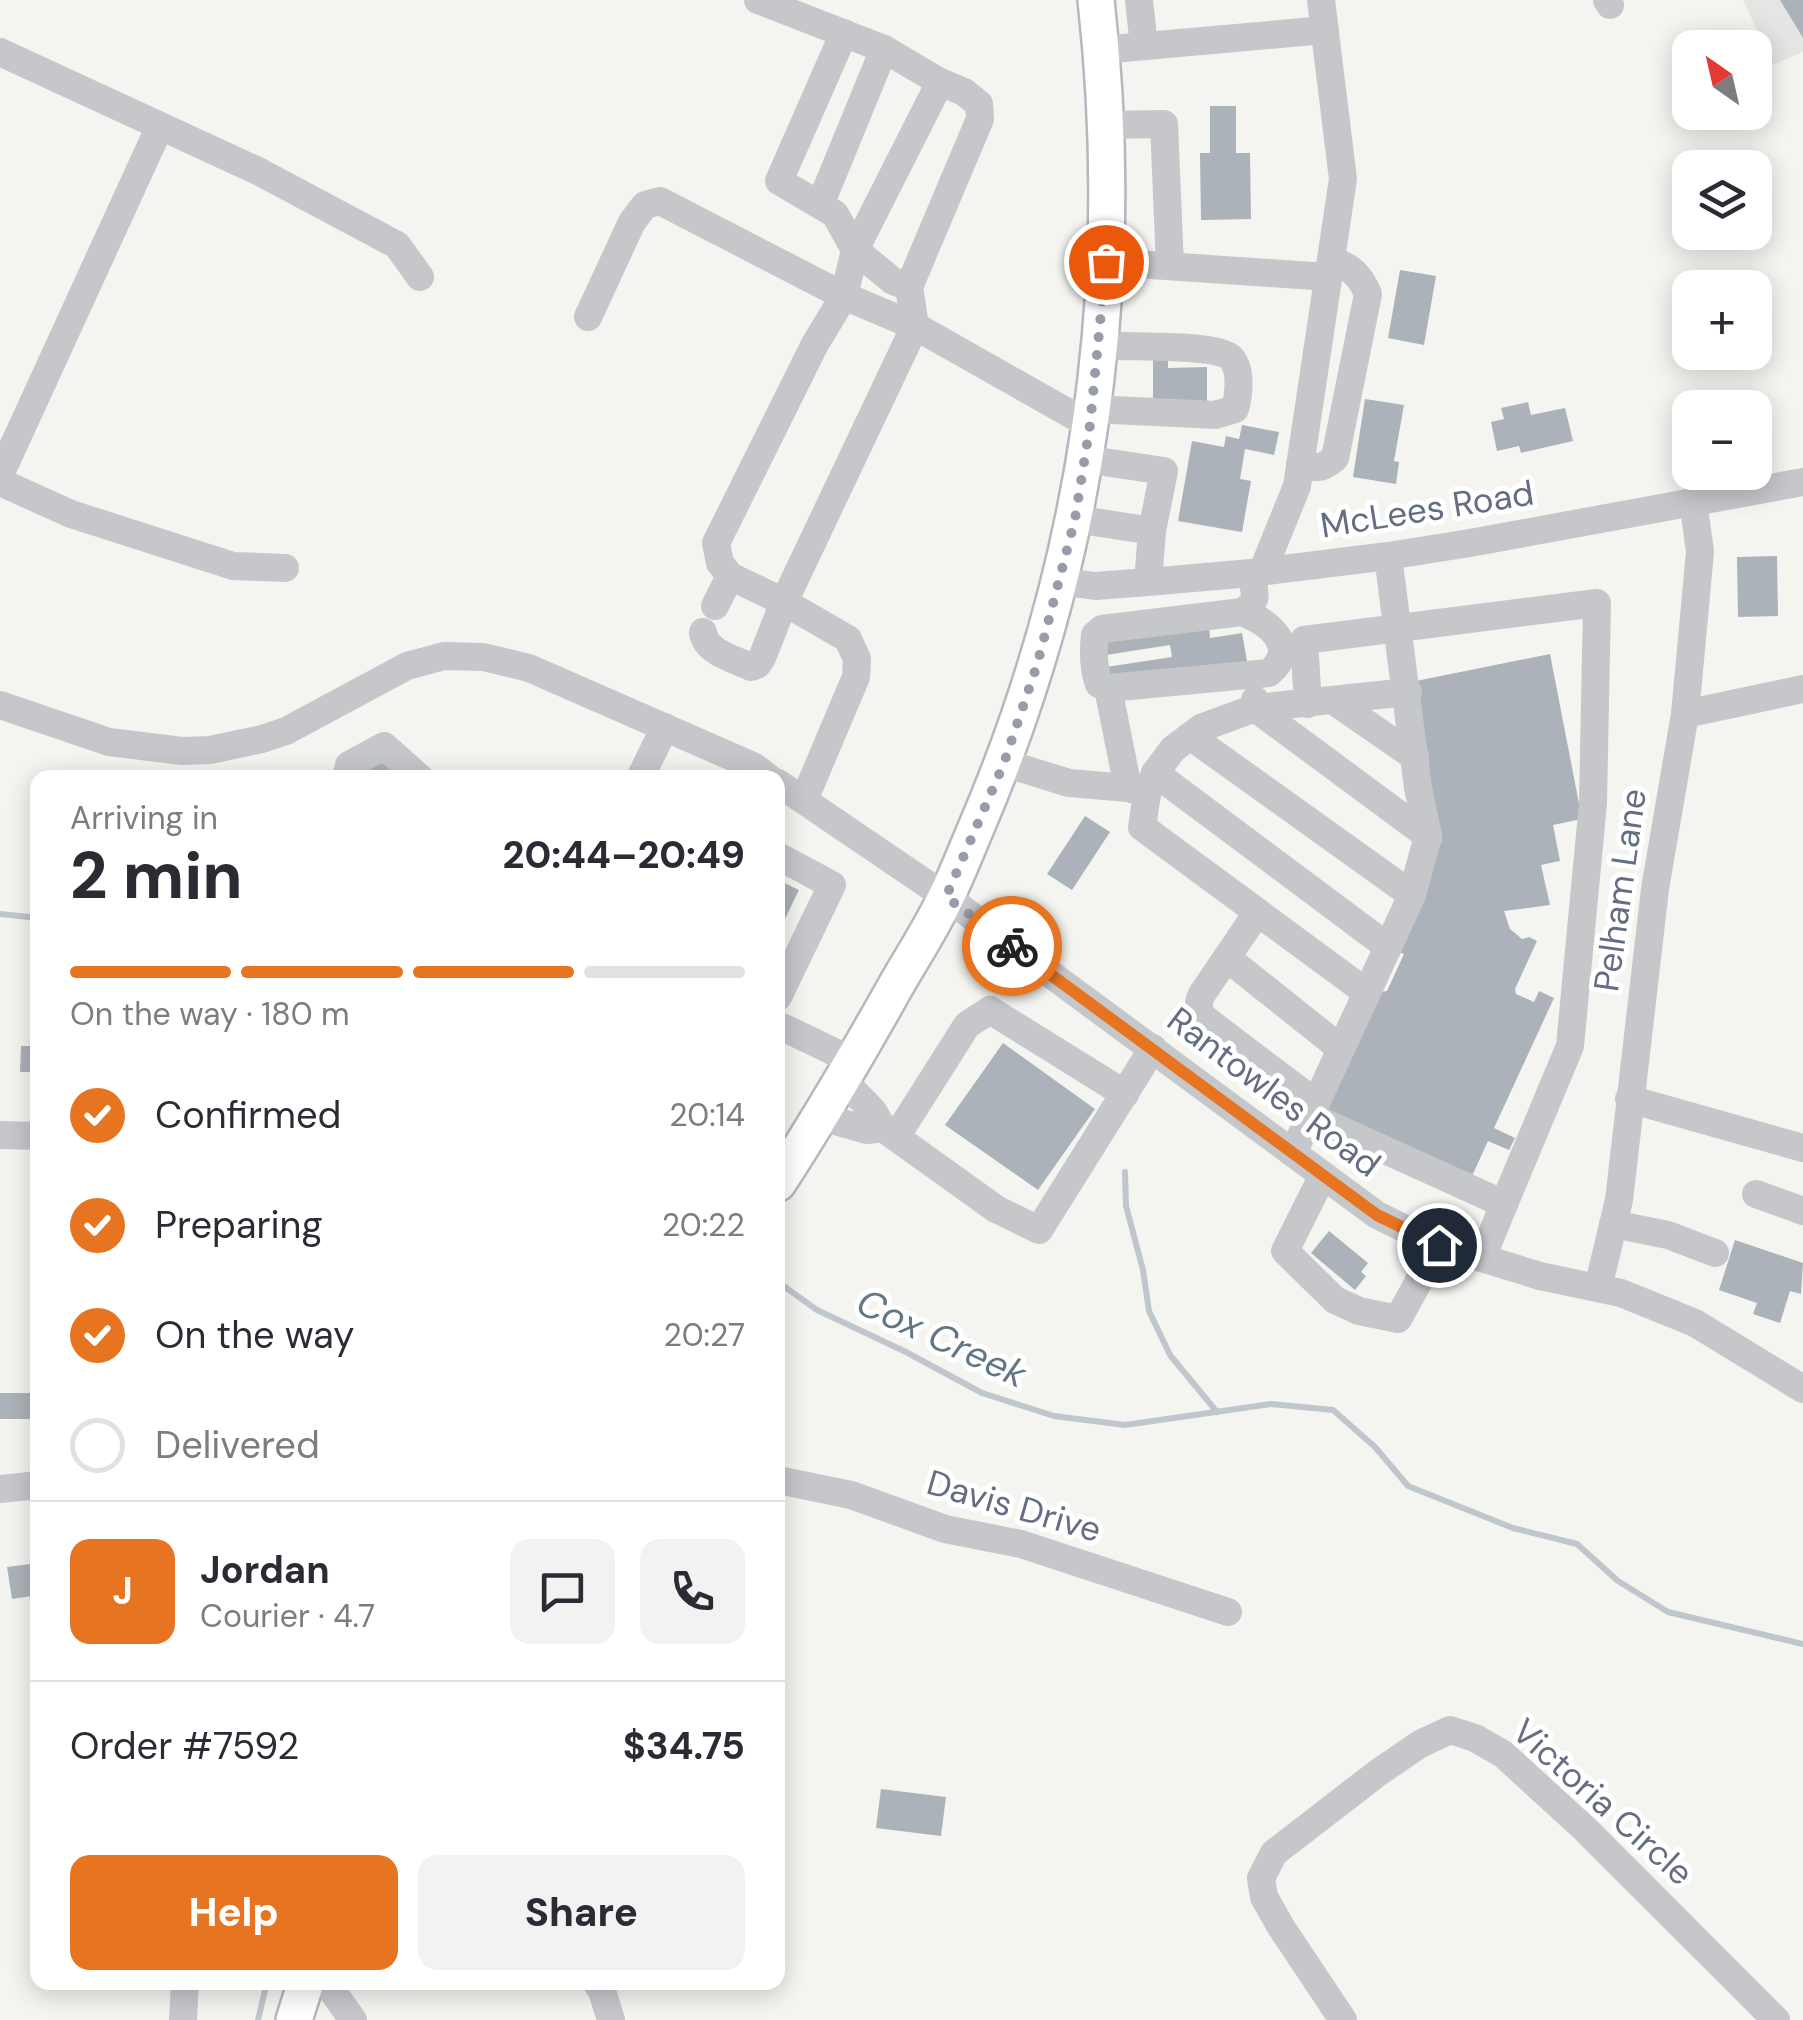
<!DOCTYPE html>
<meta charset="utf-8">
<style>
:root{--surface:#fff;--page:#f2f2f3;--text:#2b2b33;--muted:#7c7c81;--line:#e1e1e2;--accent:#e67420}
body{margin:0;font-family:"DM Sans",sans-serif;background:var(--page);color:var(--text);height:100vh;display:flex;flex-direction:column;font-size:38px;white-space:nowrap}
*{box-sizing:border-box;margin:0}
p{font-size:32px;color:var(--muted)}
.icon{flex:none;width:55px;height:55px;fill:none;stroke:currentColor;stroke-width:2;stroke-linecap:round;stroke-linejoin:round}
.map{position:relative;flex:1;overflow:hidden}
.sheet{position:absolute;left:30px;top:770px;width:755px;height:1220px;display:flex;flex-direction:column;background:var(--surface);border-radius:20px;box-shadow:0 5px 25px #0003}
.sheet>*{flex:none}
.needle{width:65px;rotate:326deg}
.tools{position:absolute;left:1672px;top:30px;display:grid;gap:20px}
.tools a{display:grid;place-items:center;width:100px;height:100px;border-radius:20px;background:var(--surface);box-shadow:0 5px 25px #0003;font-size:50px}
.pin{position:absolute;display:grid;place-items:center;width:85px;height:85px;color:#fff;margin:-42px;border:5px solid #fff;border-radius:50%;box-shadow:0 2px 10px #0007}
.courier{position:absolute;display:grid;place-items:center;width:100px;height:100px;margin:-50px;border:8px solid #e67420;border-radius:50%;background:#fff;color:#222;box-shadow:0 2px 12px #0007}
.head em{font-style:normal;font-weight:800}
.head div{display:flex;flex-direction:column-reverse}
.head{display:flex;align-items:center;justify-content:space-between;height:170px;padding:0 40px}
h1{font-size:65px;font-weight:800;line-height:75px}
.bar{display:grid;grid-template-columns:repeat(4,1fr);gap:15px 10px;align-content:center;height:120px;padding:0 40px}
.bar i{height:12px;border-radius:8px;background:var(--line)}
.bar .selected{background:var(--accent)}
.bar p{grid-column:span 4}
.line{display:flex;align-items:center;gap:25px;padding:0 40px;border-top:2px solid var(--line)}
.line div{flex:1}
.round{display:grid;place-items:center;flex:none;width:105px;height:105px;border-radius:20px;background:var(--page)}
ol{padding:0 40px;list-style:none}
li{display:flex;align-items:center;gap:30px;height:110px}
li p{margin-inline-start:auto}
li .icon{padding:10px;border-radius:50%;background:var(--accent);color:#fff;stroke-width:4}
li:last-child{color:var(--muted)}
li i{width:55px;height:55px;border:5px solid var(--line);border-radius:50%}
.cta{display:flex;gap:20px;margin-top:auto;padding:20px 40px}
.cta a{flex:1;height:115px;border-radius:20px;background:var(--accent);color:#fff;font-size:40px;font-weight:800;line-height:115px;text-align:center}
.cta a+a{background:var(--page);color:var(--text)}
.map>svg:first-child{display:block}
.built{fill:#e5e5e4}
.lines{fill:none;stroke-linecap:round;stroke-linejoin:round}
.stream{stroke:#bfc6cd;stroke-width:6}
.building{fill:#acb2b9}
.major-casing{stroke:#b5b8bd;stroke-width:40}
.minor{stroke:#c5c7cb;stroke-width:28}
.major{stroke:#fff;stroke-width:35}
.done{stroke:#969da8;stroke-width:10;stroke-dasharray:0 18}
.route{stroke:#e67420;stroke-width:12}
.labels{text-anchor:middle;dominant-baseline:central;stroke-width:10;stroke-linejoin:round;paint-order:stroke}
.street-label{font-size:35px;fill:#636e82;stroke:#fff}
.water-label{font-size:38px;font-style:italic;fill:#637686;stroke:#fff}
</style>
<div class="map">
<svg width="1803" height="2020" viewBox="0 0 1803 2020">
<rect width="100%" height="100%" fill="#f4f5f0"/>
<path class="built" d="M 1743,0 L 1803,0 L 1803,52 L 1773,65 Z"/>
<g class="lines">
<g class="stream">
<path d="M 0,914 L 38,918"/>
<path d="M 1125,1172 L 1126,1206 L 1143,1270 L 1149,1311 L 1170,1355 L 1217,1412"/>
<path d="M 778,1282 L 817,1310 L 906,1352 L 982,1393 L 1054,1416 L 1125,1425 L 1271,1404 L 1333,1410 L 1375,1447 L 1408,1486 L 1513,1528 L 1577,1544 L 1618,1581 L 1668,1612 L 1803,1644"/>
<path d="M 258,2020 L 267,1982"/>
</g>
</g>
<g class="building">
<path d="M 1780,0 L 1803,0 L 1803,38 Z"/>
<path d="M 1210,106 L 1236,106 L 1236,153 L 1250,153 L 1251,219 L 1201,220 L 1200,153 L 1210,153 Z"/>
<path d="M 1400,270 L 1436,276 L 1424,345 L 1388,338 Z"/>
<path d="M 1153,353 L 1168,353 L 1168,368 L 1207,367 L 1207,405 L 1153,406 Z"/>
<path d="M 1365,399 L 1404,405 L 1394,461 L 1399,462 L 1396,484 L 1353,477 Z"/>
<path d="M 1528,402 L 1531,415 L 1565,408 L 1573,441 L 1521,453 L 1519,446 L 1497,451 L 1491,422 L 1504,419 L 1501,408 Z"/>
<path d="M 1242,425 L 1279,432 L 1274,455 L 1245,449 L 1240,479 L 1251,481 L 1242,532 L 1178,521 L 1192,441 L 1224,447 L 1226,436 L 1239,439 Z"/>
<path d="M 1777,556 L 1778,616 L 1738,617 L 1737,557 Z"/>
<path d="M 1209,626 L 1210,638 L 1242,633 L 1247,661 L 1108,682 L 1106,667 L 1172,657 L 1170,645 L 1106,655 L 1104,642 Z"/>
<path d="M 1550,654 L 1582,819 L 1553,825 L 1560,861 L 1541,865 L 1550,905 L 1504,911 L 1510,929 L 1522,939 L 1529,937 L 1537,941 L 1515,989 L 1516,994 L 1534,1002 L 1539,991 L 1554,998 L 1494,1128 L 1515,1138 L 1509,1150 L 1488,1141 L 1472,1176 L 1326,1109 L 1380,992 L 1387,991 L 1404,954 L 1392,949 L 1442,840 L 1411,682 Z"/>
<path d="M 378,753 L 408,778 L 357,778 Z"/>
<path d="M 1085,816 L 1110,832 L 1072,890 L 1047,874 Z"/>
<path d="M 778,880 L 799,890 L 778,933 Z"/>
<path d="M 1003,1043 L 1095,1109 L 1038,1190 L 945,1125 Z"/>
<path d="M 21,1046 L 38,1046 L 38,1072 L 20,1072 Z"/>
<path d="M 30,1211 L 38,1211 L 38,1241 L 31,1242 Z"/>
<path d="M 1329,1231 L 1368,1263 L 1361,1272 L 1366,1276 L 1355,1290 L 1311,1253 Z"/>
<path d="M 1735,1240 L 1803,1263 L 1801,1294 L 1790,1291 L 1780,1323 L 1753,1314 L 1757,1303 L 1719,1290 Z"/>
<rect x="0" y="1393" width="38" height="26"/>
<path d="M 38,1563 L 38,1595 L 12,1599 L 7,1567 Z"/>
<path d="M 881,1789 L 946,1797 L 941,1836 L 876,1828 Z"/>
</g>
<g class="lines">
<g class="major-casing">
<g id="major">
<path d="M 778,1183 C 819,1120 857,1055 894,989 C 911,959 931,929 946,897 C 957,875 966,851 976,828 C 1089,564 1128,285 1096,0"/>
<path d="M 294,2020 L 306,1982"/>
</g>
</g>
<g class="minor">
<path d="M 758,0 L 884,49 L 940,82 L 964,92 L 979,104 L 980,119 L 909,287 L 915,326"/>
<path d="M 1139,0 L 1144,46"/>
<path d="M 1607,0 L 1610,5"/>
<path d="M 844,33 L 779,181 L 835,214 L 855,250 L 893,281 L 909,287"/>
<path d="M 1101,50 L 1325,30"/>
<path d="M 0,52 L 260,172 L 397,245 L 420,277"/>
<path d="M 1105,125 L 1164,124 L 1170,266"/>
<path d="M 820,205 L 884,49"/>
<path d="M 1107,262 L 1328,277"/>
<path d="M 588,317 L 632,222 L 645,205 L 660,201 L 844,296 L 855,250 L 940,82"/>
<path d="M 1092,409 L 1215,415 L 1235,409 C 1239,394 1242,368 1230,357 C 1212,343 1126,348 1099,345"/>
<path d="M 1084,459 L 1164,471 L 1152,531"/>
<path d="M 1300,464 C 1317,469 1322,469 1335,458 L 1368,294 C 1360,275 1350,266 1331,260"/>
<path d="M 0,475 L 160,126"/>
<path d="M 0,482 L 71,514 L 233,566 L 285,568"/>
<path d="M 1075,519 L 1152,531 L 1148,582"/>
<path d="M 1263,570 L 1297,486 L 1343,179 L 1321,0"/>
<path d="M 1059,581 L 1095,586 L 1148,582 L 1251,573 L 1388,556 L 1470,543 L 1803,482"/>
<path d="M 715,606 L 730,576 L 720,563 L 716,543 L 815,344 L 844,296 L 915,326"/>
<path d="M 1242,612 C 1269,622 1300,647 1269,673 L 1108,688 L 1099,684 C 1093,668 1093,652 1095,635 L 1102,629 L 1242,612 C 1261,599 1254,593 1251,573"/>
<path d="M 703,632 C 705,652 734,659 751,667 L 757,665 L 762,658 L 784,602 L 730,576"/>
<path d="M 1108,688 L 1128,788"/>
<path d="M 1255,700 L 1255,708 L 1428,836"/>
<path d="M 1334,701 L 1415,757"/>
<path d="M 1308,704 L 1304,640 L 1597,603 L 1593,803 L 1570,1046 L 1504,1204"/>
<path d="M 0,705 L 109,742 L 182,751 L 210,750 L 262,739 L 286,731 L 407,666 L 444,656 L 483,657 L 529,668 L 753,766 L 769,778"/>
<path d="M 1685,714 L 1803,689"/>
<path d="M 1190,736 L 1412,895"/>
<path d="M 1004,763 L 1069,783 L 1128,788 L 1147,794 L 1155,773 L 1173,749 L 1201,728 L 1255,708 L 1408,692"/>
<path d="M 1155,773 L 1388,947"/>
<path d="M 346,778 L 349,765 L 384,746 L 420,778"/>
<path d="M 640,778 L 665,727"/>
<path d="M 778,783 L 946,897 L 1377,1215 L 1436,1244 L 1540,1276 L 1621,1293 L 1695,1323 L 1803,1389"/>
<path d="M 1147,794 L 1142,827 L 1366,992"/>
<path d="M 804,800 L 856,677 L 857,659 L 848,639 L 784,602 L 915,326 L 1090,425"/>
<path d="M 778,856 L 832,885 L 778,997"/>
<path d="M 1257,913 L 1202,994 C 1197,1005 1197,1010 1205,1019 L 1316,1103"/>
<path d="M 1227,958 L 1340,1048"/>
<path d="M 778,1025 L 853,1061"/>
<path d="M 1629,1099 L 1803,1148"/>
<path d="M 1310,1116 L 1504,1204 L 1482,1258"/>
<path d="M 821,1117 L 867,1130 L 883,1128 L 873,1111 L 842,1079"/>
<path d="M 883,1128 L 996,1209 L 1039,1230 L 1153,1048"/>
<path d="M 0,1135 L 38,1136"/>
<path d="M 896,1137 L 967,1025 L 990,1010 L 1125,1094"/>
<path d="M 1293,1153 L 1412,895 L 1428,836 L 1418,788 L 1388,556"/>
<path d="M 1323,1175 L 1285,1251 L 1335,1300 L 1359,1311 L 1398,1319 L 1439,1245"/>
<path d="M 1756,1194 L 1803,1211"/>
<path d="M 1613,1224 L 1668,1235 L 1715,1253"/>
<path d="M 1598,1288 L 1619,1200 L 1655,889 L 1685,714 L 1700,552 L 1693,500"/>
<path d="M 778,1480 L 851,1495 L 945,1529 L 1021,1544 L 1228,1612"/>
<path d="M 0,1489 L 38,1485"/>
<path d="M 326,1982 L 353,2020"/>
<path d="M 596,1982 L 602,1991 L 611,2020"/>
<path d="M 183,2020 L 185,1982"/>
<path d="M 1343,2020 L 1281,1927 L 1264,1897 L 1261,1878 L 1274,1853 L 1379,1772 L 1420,1744 L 1450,1730 L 1475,1738 L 1503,1754 L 1586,1830 L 1776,2020"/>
</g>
<use href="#major" class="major"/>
</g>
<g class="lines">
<path class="done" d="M 1012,946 L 946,897 L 1004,763 L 1037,665 L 1075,519 L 1090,425 L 1106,262"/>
<path class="route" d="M 1012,946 L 1377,1215 L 1439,1245"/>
</g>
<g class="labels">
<g class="street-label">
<text transform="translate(1427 509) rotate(-9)">McLees Road</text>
<text transform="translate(1620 890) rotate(-82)">Pelham Lane</text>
<text transform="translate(1274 1092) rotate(37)">Rantowles Road</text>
<text transform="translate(1014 1506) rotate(16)">Davis Drive</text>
<text transform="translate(1603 1802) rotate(42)">Victoria Circle</text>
</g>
<g class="water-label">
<text transform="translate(942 1338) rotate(25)">Cox Creek</text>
</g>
</g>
</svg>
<div class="tools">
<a><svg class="needle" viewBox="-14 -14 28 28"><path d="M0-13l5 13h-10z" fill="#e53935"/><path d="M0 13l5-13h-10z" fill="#7c7c81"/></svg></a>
<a><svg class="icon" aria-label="layers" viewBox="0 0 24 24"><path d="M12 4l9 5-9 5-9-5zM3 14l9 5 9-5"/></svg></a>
<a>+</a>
<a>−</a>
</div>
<div class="pin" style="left:1106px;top:262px;background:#ea580c"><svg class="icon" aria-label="bag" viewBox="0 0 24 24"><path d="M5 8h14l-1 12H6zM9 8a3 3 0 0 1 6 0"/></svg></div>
<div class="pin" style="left:1439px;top:1245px;background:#1f2937"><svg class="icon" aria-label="home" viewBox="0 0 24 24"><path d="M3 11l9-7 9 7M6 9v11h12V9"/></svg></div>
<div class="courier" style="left:1012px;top:946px"><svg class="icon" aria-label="bike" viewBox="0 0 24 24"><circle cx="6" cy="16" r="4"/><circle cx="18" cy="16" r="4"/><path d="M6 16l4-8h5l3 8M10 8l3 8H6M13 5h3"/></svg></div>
<section class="sheet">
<div class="head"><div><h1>2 min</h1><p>Arriving in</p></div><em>20:44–20:49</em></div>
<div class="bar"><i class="selected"></i><i class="selected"></i><i class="selected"></i><i></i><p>On the way · 180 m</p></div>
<ol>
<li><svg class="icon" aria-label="check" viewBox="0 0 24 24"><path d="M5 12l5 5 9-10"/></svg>Confirmed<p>20:14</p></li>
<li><svg class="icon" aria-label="check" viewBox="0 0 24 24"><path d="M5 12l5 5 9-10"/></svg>Preparing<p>20:22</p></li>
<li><svg class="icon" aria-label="check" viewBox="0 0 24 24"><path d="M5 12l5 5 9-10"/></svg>On the way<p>20:27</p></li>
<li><i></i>Delivered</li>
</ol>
<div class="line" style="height:180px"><b class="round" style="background:var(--accent);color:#fff">J</b><div><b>Jordan</b><p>Courier · 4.7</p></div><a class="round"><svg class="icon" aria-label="chat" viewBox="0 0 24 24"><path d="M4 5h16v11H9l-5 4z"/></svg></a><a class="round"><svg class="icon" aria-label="phone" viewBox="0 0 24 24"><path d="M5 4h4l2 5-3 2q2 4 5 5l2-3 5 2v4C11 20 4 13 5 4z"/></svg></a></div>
<div class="line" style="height:130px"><div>Order #7592</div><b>$34.75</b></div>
<div class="cta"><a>Help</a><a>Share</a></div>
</section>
</div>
